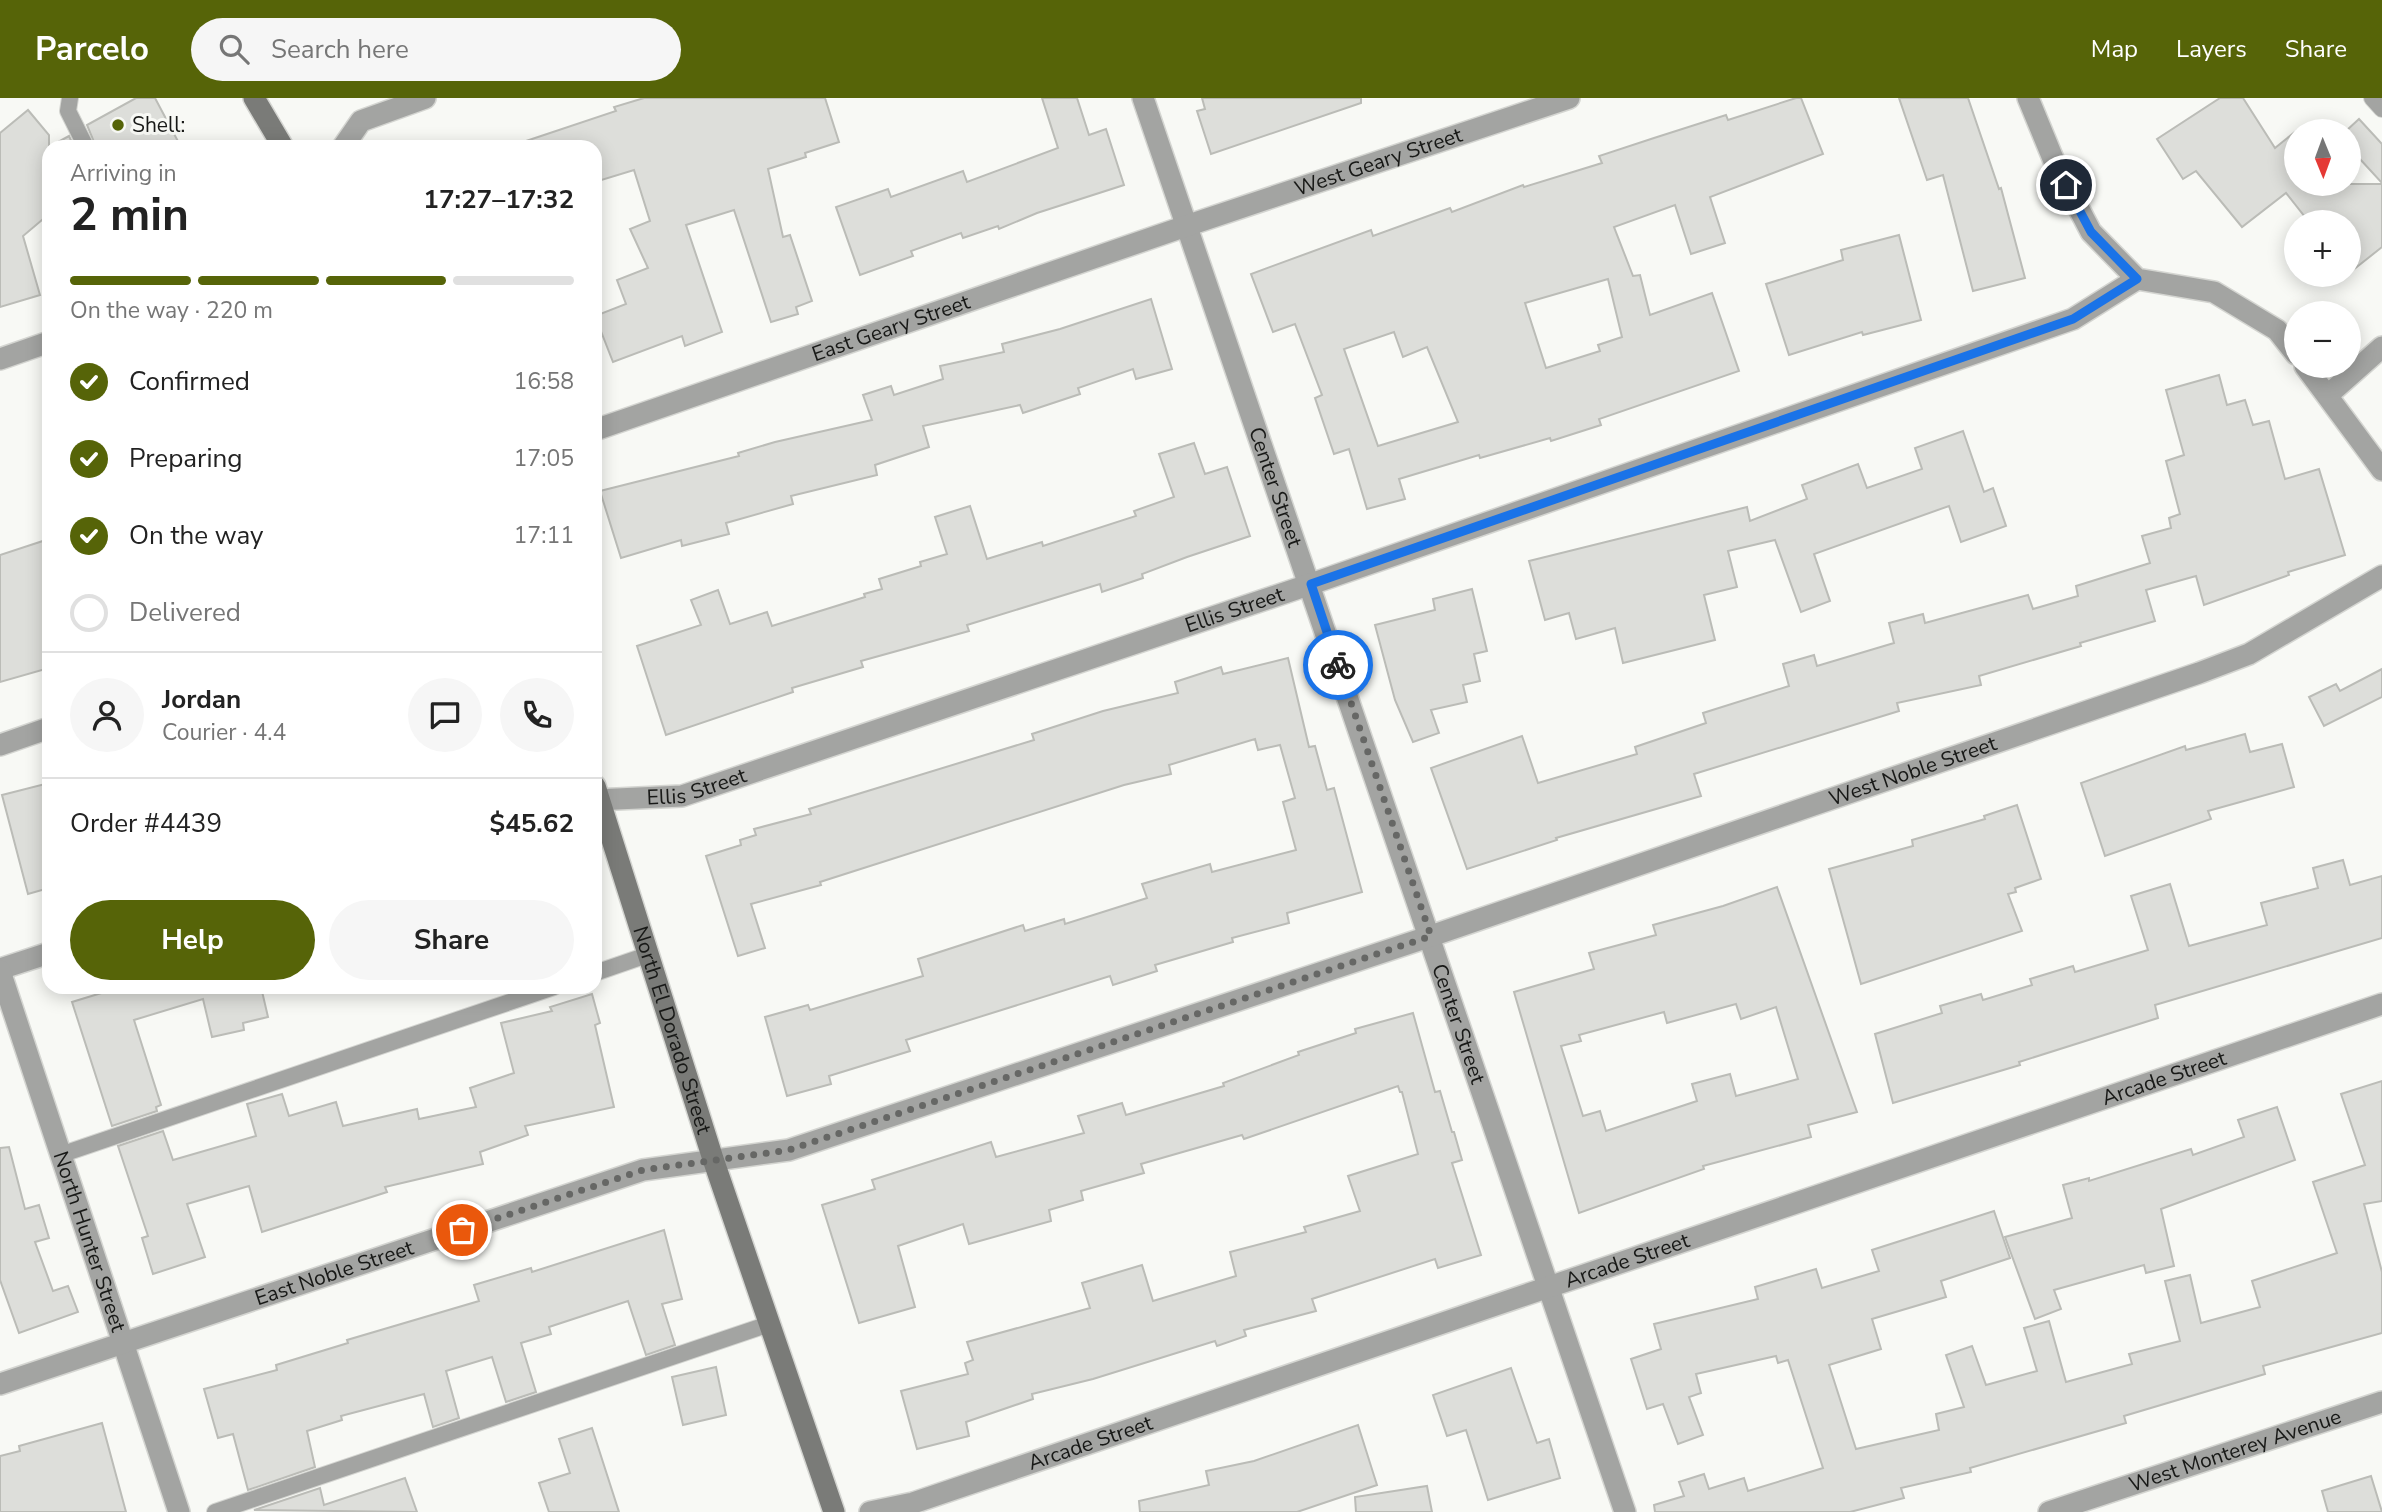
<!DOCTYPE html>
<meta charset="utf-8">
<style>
:root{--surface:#fff;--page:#f6f6f6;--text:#222;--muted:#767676;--line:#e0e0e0;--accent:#566408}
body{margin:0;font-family:"Nunito Sans",sans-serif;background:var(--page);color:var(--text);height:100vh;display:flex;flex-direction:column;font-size:26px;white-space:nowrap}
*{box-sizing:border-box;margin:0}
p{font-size:23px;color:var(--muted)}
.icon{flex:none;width:38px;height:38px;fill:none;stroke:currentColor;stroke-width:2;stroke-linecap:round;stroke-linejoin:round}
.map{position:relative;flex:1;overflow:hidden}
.panel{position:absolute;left:42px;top:42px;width:560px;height:854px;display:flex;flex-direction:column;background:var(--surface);border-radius:21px;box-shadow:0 4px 18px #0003}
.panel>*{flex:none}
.needle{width:46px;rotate:179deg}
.tools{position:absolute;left:2284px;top:21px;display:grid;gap:14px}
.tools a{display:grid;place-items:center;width:77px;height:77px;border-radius:50%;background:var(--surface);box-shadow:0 4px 18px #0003;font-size:35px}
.pin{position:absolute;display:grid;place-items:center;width:60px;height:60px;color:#fff;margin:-30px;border:4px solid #fff;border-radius:50%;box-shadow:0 2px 7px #0007}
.courier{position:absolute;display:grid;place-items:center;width:70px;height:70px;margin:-35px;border:5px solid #1a73e8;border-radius:50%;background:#fff;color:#222;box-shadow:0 2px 9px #0007}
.head em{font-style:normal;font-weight:700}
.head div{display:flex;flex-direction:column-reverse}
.head{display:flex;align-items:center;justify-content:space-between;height:119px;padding:0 28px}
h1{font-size:46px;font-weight:700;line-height:52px}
.bar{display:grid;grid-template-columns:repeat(4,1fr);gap:10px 7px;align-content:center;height:84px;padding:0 28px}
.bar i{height:9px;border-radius:5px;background:var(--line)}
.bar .on{background:var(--accent)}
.bar p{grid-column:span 4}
.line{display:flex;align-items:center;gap:18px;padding:0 28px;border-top:2px solid var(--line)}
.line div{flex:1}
.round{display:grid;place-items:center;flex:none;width:74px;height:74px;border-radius:37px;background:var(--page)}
ol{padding:0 28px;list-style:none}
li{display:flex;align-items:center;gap:21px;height:77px}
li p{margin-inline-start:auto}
li .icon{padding:7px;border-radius:50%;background:var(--accent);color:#fff;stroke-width:4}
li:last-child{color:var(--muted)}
li i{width:38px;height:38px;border:4px solid var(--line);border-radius:50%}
.primary-button{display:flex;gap:14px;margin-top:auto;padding:14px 28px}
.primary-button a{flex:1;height:80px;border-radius:42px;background:var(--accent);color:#fff;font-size:28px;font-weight:700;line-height:80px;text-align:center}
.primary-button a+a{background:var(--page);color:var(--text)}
header{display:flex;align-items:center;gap:42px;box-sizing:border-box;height:98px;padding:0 35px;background:var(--accent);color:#fff}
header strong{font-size:33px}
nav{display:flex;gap:38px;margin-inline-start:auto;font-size:24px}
.search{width:490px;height:63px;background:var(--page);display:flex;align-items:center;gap:18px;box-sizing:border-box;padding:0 24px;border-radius:38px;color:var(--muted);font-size:26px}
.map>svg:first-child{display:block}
.building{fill:#dddeda;stroke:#bbbcb7;stroke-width:2;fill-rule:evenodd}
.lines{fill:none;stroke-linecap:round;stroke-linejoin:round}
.lane-casing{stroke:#d4d5d1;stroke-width:18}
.street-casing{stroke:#d4d5d1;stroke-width:24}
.secondary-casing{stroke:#d4d5d1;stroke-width:24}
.lane{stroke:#a3a4a2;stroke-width:16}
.street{stroke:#a3a4a2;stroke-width:21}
.secondary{stroke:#7a7b78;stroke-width:21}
.done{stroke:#666765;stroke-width:7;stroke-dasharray:0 12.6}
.route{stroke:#1a73e8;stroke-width:9}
.poi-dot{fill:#566408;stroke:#f8f9f5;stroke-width:2.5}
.labels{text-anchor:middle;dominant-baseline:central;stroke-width:6;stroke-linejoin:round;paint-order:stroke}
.poi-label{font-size:21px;fill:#181917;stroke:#f8f9f5;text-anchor:start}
.street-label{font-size:21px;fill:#181917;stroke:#f8f9f5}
</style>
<header>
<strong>Parcelo</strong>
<div class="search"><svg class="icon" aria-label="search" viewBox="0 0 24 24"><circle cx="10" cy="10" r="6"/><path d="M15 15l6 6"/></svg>Search here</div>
<nav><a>Map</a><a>Layers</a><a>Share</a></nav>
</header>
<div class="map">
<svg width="2382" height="1414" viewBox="0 0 2382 1414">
<rect width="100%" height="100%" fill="#f8f9f5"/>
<g class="building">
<path d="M 136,0 L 155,0 L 181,49 L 96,49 L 87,27 Z"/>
<path d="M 644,0 L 825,0 L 839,44 L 805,55 L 806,59 L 768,71 L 783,139 L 790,137 L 812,203 L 796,209 L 798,216 L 771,224 L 734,112 L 686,127 L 722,234 L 685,248 L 682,238 L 613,264 L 595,218 L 626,206 L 617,182 L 648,170 L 630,131 L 650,123 L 634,72 L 595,84 L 595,49 L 523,49 L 523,44 L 616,13 L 614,9 Z"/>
<path d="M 1042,0 L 1077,0 L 1089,37 L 1106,31 L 1124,87 L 1037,115 L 999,131 L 998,128 L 963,140 L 961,135 L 911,153 L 913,158 L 860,177 L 836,109 L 888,91 L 891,99 L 963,73 L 967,84 L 1058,50 Z"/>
<path d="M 1202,0 L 1361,0 L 1361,5 L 1211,56 L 1197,13 L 1205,11 Z"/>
<path d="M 1796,0 L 1801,0 L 1823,56 L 1710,99 L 1725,145 L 1691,156 L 1675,107 L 1614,129 L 1633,178 L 1640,177 L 1650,217 L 1712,195 L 1739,273 L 1599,321 L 1601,327 L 1551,343 L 1550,340 L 1480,360 L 1479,357 L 1399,381 L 1405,401 L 1367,411 L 1349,351 L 1334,356 L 1315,300 L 1322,297 L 1295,226 L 1273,234 L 1251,176 L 1371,132 L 1373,138 L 1450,110 L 1452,114 L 1523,87 L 1524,89 L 1602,65 L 1599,58 L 1654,40 L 1726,17 L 1728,22 ZM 1608,181 L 1622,239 L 1598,247 L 1600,253 L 1546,270 L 1525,205 ZM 1394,234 L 1403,259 L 1427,249 L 1458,324 L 1378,348 L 1344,251 Z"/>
<path d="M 1899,0 L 1968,0 L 1999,91 L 2001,90 L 2025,180 L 1973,193 L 1943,77 L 1927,82 Z"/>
<path d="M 2220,0 L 2243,0 L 2275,50 L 2296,33 L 2296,86 L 2382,86 L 2382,149 L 2348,176 L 2348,124 L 2309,124 L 2286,95 L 2242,129 L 2196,73 L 2183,81 L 2157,41 Z"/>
<path d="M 28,12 L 49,37 L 49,49 L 69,38 L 74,49 L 49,49 L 49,116 L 23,138 L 40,197 L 0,209 L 0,35 Z"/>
<path d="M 2359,21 L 2382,46 L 2382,85 L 2348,48 L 2348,33 L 2346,33 Z"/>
<path d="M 1899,137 L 1921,222 L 1863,237 L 1862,234 L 1789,257 L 1766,186 L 1843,162 L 1841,152 Z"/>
<path d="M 1151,201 L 1172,271 L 1136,281 L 1133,271 L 1078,290 L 1080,296 L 1023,315 L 1020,307 L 923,328 L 929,349 L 875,367 L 877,377 L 791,398 L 793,406 L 726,425 L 729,436 L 682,448 L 681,442 L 621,460 L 600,393 L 739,358 L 738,355 L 775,344 L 872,322 L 863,297 L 891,288 L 894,297 L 943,281 L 940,268 L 1004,254 L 1002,246 L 1060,231 Z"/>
<path d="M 2219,277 L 2227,307 L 2245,302 L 2253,327 L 2269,323 L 2285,381 L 2319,371 L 2345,457 L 2288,474 L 2289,477 L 2204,507 L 2196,478 L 2146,492 L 2155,523 L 2080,545 L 2081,548 L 1979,578 L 1981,587 L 1897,605 L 1899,613 L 1694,676 L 1701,698 L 1556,740 L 1557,742 L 1467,771 L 1431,670 L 1522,638 L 1538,685 L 1637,656 L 1635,649 L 1706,625 L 1703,615 L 1789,588 L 1783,566 L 1814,557 L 1817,568 L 1894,545 L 1889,525 L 1923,516 L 1925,525 L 2028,497 L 2033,511 L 2078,498 L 2076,488 L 2150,465 L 2142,438 L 2171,430 L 2169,420 L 2180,416 L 2166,363 L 2184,357 L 2166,292 Z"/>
<path d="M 1963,333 L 1984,394 L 1993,390 L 2006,428 L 1961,444 L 1949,408 L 1814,456 L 1830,503 L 1801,514 L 1775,442 L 1728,453 L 1737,489 L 1704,497 L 1715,542 L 1623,565 L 1615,530 L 1576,541 L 1569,515 L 1545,522 L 1529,463 L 1747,409 L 1750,423 L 1807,401 L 1802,387 L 1858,366 L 1867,390 L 1922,371 L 1915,350 Z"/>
<path d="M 1194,345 L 1205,376 L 1227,369 L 1250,438 L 1187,459 L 1142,476 L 1143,480 L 1102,494 L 1100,486 L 967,527 L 969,533 L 861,563 L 863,569 L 792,590 L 793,594 L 666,637 L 637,548 L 701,527 L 691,502 L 718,492 L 730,526 L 767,514 L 772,528 L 865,499 L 864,496 L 882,491 L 879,481 L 921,468 L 920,464 L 947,456 L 935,419 L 970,408 L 987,461 L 1042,444 L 1043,448 L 1136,418 L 1134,413 L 1174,399 L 1159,356 Z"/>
<path d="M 49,441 L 49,570 L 0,584 L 0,457 Z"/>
<path d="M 1472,491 L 1487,553 L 1474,556 L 1480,583 L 1463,587 L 1467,604 L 1431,612 L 1439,635 L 1413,644 L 1395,602 L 1375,527 L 1435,512 L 1433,501 Z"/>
<path d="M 1288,560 L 1309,649 L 1315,648 L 1327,692 L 1334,690 L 1362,794 L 1287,815 L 1289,825 L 1232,840 L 1233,844 L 1155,867 L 1157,873 L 1113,887 L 1110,878 L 906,942 L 910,953 L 829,978 L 831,986 L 787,998 L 765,919 L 808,907 L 810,912 L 923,878 L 918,861 L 1023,827 L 1025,833 L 1064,821 L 1065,826 L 1147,800 L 1142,786 L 1210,766 L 1212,774 L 1296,752 L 1283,704 L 1295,700 L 1280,647 L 1258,652 L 1255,641 L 1169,667 L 1171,676 L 1124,687 L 820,784 L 821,787 L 751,806 L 765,850 L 738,858 L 706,758 L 741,747 L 740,742 L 756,737 L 754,731 L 811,716 L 809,711 L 1034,642 L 1032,636 L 1103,613 L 1178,595 L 1175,584 L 1221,569 L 1223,576 Z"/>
<path d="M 2382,571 L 2382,599 L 2324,628 L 2309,599 L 2336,586 L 2340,593 Z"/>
<path d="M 2245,636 L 2250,654 L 2282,646 L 2294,689 L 2208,713 L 2211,721 L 2105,758 L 2081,685 L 2185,648 L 2186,652 Z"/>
<path d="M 49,685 L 49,790 L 28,796 L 2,697 Z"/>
<path d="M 2017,707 L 2041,781 L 2015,790 L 2016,794 L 2008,796 L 2022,833 L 1861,886 L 1829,771 L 1913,748 L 1912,742 L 1985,721 L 1984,718 Z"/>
<path d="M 2343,762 L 2350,787 L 2382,778 L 2382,840 L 2155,907 L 2158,920 L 2019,964 L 2020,967 L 1893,1005 L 1875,936 L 1942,915 L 1940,908 L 1981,896 L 1983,902 L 2032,887 L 2030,881 L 2073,868 L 2075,874 L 2148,852 L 2131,798 L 2170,786 L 2189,848 L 2267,827 L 2261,805 L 2318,790 L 2313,770 Z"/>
<path d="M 1777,789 L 1857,1014 L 1808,1027 L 1811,1039 L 1703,1068 L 1704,1071 L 1579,1115 L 1514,894 L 1594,871 L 1589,855 L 1656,837 L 1653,827 L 1723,808 ZM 1736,906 L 1741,921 L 1776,909 L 1798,981 L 1736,998 L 1730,976 L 1692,986 L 1697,1003 L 1606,1033 L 1600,1013 L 1583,1018 L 1561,948 L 1581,943 L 1579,937 L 1664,914 L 1667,925 Z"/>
<path d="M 121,889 L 261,889 L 268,919 L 243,925 L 244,932 L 212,939 L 203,901 L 134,922 L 161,1007 L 156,1009 L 157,1013 L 112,1028 L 72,904 Z"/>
<path d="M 592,896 L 600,925 L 595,927 L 614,1009 L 525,1028 L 528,1037 L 480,1054 L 483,1066 L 385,1089 L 387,1094 L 262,1134 L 249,1088 L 187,1106 L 205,1159 L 153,1176 L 142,1140 L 148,1138 L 118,1048 L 163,1033 L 173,1062 L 256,1038 L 247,1006 L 282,996 L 289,1018 L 336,1004 L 343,1028 L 417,1011 L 419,1021 L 476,1009 L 470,990 L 514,975 L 501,925 L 552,913 L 550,909 Z"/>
<path d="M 1413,915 L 1435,994 L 1440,993 L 1452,1034 L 1454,1034 L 1462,1062 L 1452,1065 L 1481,1157 L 1438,1170 L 1435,1161 L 1312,1201 L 1316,1213 L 1244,1232 L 1246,1238 L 1217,1248 L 1215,1243 L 1093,1281 L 1032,1296 L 1033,1301 L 966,1324 L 969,1338 L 917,1351 L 901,1293 L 968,1276 L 965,1265 L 973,1262 L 967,1244 L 1090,1210 L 1082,1185 L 1142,1167 L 1153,1203 L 1236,1178 L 1230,1154 L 1306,1134 L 1304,1129 L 1360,1113 L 1348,1078 L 1418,1056 L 1402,994 L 1400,994 L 1398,988 L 1244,1041 L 1242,1037 L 1141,1066 L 1144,1075 L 1081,1093 L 1083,1102 L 1049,1112 L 1051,1123 L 969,1146 L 963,1126 L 898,1148 L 915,1209 L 859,1225 L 822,1107 L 875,1091 L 872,1082 L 991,1044 L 996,1059 L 1084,1035 L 1078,1018 L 1122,1005 L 1126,1017 L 1224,988 L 1223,985 L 1299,957 L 1298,954 L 1356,935 L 1355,931 Z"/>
<path d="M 2382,983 L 2382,1103 L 2364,1106 L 2382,1174 L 2382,1235 L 2263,1268 L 2265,1276 L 2124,1318 L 2126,1325 L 1970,1370 L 1971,1374 L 1901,1390 L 1904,1400 L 1850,1414 L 1655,1414 L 1654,1407 L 1684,1398 L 1679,1384 L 1704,1376 L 1709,1391 L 1744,1380 L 1748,1393 L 1823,1370 L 1788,1262 L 1778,1265 L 1776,1258 L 1696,1276 L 1701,1295 L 1689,1299 L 1703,1337 L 1678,1346 L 1663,1306 L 1647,1311 L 1631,1261 L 1661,1251 L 1654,1226 L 1758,1201 L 1755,1189 L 1816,1171 L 1822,1190 L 1879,1173 L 1872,1152 L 1994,1113 L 2010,1160 L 1941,1183 L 1946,1199 L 1872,1221 L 1881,1251 L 1829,1267 L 1856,1351 L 1939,1332 L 1936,1316 L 1964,1309 L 1946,1257 L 1972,1248 L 1986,1287 L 2037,1273 L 2024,1230 L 2049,1223 L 2066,1284 L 2132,1266 L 2129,1256 L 2180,1243 L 2165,1183 L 2190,1177 L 2201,1225 L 2260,1209 L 2252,1183 L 2337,1155 L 2313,1084 L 2365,1067 L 2341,996 Z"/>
<path d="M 2277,1009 L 2295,1062 L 2161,1111 L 2174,1168 L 2146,1175 L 2144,1167 L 2054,1192 L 2061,1211 L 2035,1221 L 2005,1139 L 2072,1120 L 2063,1087 L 2089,1080 L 2089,1083 L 2191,1051 L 2193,1057 L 2244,1039 L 2238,1022 Z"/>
<path d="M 9,1049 L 25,1111 L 39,1107 L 49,1140 L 35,1144 L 53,1193 L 68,1188 L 78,1214 L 19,1235 L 0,1182 L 0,1050 Z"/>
<path d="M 664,1132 L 682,1201 L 662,1206 L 675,1247 L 646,1257 L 628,1203 L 549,1229 L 551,1236 L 521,1245 L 536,1294 L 506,1304 L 492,1259 L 446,1273 L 459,1320 L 433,1329 L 424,1296 L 341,1318 L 342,1322 L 307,1333 L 315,1369 L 248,1392 L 233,1336 L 218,1340 L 204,1291 L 277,1272 L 276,1267 L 348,1245 L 347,1242 L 479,1203 L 474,1187 L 531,1170 L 532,1174 Z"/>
<path d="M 716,1269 L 726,1317 L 683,1327 L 672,1279 Z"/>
<path d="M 1511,1270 L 1537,1345 L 1549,1341 L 1560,1380 L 1488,1402 L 1466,1332 L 1447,1338 L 1433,1297 Z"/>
<path d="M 102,1325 L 126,1414 L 0,1414 L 0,1358 L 20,1353 L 19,1348 Z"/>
<path d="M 1358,1327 L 1377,1387 L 1297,1414 L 1140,1414 L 1139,1403 L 1209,1387 L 1206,1373 L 1254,1363 Z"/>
<path d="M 592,1330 L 619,1414 L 549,1414 L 539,1385 L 570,1375 L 559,1341 Z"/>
<path d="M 2371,1378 L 2382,1414 L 2328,1414 L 2322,1393 Z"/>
<path d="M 405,1380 L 417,1414 L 254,1412 L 320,1390 L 324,1407 Z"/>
<path d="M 1427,1388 L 1432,1414 L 1356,1414 L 1355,1399 Z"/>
</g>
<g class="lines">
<g class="lane-casing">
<g id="lane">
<path d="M 70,0 L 68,13 L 86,49"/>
<path d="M 2372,0 L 2382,11"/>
<path d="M 595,875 L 650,856"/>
<path d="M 63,1056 L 554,889"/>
<path d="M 215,1414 L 769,1226"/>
</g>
</g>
<g class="street-casing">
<g id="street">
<path id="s1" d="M 1143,0 L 1625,1414"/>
<path d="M 2028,0 L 2054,63 L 2091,134 L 2137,181 L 2214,194 L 2277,232 L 2296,256"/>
<path d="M 343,49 L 361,23 L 425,0"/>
<path d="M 0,261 L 49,244"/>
<path d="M 2305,268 L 2382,372"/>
<path d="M 2328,297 L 2382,249"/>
<path id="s2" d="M 595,332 L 1186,128 L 1569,0"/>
<path d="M 0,647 L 49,630"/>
<path id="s3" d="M 595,702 L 682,698 L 1311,486 L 2073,221 L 2137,181"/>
<path d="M 0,871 L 49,855"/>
<path id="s4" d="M 0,873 L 179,1414"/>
<path id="s5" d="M 0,1286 L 643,1072 L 789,1052 L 1431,838 L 2199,575 L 2249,556 L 2382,478"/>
<path id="s6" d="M 870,1414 L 913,1405 L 2382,906"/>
<path id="s7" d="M 2049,1414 L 2382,1304"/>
</g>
</g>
<g class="secondary-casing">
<g id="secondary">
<path d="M 254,0 L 283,49"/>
<path id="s8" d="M 595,688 L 713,1061 L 834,1414"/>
</g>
</g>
<use href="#lane" class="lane"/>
<use href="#street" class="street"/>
<use href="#secondary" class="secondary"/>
</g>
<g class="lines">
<path class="done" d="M 462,1132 L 643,1072 L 789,1052 L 1431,838 L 1338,567"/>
<path class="route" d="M 1338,567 L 1311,486 L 2073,221 L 2137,181 L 2091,134 L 2066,87"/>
</g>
<circle class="poi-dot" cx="118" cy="27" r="7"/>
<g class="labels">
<g class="poi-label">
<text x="132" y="27">Shell:</text>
</g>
<g class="street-label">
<text stroke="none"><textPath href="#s2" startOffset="828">West Geary Street</textPath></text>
<text stroke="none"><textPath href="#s2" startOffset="313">East Geary Street</textPath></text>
<text stroke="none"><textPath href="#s1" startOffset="411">Center Street</textPath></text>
<text stroke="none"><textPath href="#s3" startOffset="670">Ellis Street</textPath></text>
<text stroke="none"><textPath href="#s5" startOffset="2011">West Noble Street</textPath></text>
<text stroke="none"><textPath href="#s3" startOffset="103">Ellis Street</textPath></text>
<text stroke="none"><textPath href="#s1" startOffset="978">Center Street</textPath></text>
<text stroke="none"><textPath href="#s8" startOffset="256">North El Dorado Street</textPath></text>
<text stroke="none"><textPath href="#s6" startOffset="1365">Arcade Street</textPath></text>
<text stroke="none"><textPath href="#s4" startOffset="285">North Hunter Street</textPath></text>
<text stroke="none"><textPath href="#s6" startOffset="798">Arcade Street</textPath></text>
<text stroke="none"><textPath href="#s5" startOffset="352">East Noble Street</textPath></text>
<text stroke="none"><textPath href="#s6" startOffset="231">Arcade Street</textPath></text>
<text stroke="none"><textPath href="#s7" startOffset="196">West Monterey Avenue</textPath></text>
</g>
</g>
</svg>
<div class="tools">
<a><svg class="needle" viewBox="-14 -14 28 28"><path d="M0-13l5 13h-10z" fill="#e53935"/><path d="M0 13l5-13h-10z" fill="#767676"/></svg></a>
<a>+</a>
<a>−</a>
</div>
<div class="pin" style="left:462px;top:1132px;background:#ea580c"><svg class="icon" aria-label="bag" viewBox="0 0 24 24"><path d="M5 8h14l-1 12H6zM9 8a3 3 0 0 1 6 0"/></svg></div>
<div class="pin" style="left:2066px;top:87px;background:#1f2937"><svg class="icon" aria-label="home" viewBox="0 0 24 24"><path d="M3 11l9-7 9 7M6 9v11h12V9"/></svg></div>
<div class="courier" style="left:1338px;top:567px"><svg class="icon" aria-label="bike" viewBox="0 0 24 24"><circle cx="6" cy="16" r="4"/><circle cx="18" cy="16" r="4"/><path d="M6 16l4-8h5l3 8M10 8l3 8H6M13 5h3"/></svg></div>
<section class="panel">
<div class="head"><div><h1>2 min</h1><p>Arriving in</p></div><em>17:27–17:32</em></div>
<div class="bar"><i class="on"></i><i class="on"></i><i class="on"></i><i></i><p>On the way · 220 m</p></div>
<ol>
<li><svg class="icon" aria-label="check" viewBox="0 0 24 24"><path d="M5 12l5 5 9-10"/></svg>Confirmed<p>16:58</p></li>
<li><svg class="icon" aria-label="check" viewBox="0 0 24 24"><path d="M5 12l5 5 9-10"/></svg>Preparing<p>17:05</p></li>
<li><svg class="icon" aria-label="check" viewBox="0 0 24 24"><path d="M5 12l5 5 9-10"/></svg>On the way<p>17:11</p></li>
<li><i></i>Delivered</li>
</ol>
<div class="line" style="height:126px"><a class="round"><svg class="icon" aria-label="person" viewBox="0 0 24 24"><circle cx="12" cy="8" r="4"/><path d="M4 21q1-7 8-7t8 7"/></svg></a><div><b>Jordan</b><p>Courier · 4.4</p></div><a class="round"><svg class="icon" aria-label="chat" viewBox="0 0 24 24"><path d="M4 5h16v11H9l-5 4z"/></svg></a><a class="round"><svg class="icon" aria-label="phone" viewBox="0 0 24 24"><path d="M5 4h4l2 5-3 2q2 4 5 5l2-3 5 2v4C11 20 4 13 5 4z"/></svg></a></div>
<div class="line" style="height:91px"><div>Order #4439</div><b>$45.62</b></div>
<div class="primary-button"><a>Help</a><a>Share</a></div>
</section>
</div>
